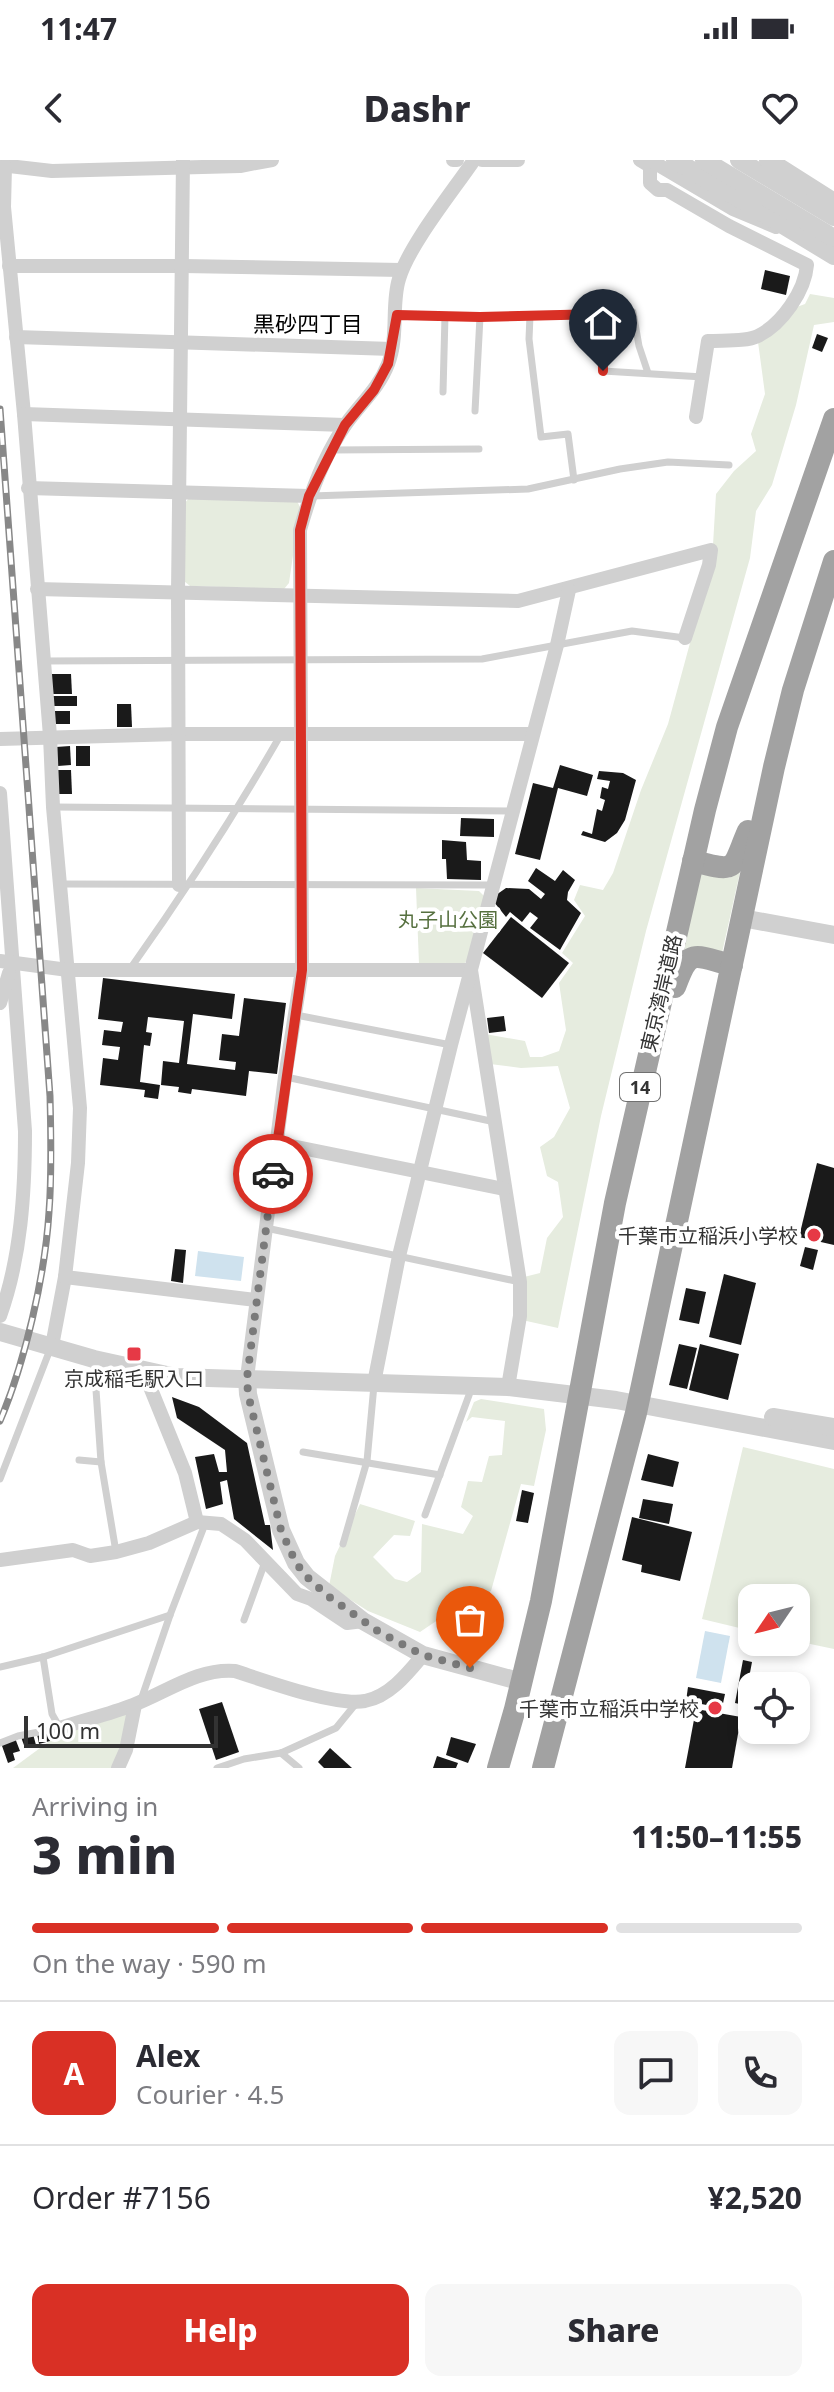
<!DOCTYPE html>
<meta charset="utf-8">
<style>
:root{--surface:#fff;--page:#f7f7f7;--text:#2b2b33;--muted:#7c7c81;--line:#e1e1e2;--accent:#d93025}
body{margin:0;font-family:"Noto Sans","Noto Sans JP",sans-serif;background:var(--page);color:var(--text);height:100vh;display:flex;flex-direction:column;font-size:30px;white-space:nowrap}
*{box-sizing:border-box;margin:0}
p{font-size:26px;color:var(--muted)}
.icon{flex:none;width:44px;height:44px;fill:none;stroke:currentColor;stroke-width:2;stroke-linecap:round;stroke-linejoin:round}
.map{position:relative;height:1608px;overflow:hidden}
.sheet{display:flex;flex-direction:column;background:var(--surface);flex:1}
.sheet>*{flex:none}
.needle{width:52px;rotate:235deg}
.buttons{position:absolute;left:738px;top:1424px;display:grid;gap:16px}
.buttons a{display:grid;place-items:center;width:72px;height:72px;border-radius:16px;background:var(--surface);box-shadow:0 4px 12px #0003;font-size:40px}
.scale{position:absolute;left:24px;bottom:20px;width:194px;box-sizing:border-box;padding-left:8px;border:4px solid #333;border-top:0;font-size:22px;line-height:28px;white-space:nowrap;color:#333;-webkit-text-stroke:6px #fff;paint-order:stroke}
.pin{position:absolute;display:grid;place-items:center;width:68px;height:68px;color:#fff;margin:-82px -34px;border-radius:50% 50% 50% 0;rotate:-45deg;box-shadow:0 0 8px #0007}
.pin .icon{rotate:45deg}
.courier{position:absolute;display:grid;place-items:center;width:80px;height:80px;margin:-40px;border:6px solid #d93025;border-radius:50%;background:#fff;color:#222;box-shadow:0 2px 10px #0007}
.overview em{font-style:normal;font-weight:800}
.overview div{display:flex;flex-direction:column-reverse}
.overview{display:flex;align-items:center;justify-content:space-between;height:136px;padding:0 32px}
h1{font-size:52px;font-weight:800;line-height:60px}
.bar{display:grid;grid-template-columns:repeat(4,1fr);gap:12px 8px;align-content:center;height:96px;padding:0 32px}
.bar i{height:10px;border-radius:6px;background:var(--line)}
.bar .active{background:var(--accent)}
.bar p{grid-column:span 4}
.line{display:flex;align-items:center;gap:20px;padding:0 32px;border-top:2px solid var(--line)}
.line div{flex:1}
.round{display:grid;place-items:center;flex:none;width:84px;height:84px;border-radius:16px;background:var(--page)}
.primary-button{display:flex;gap:16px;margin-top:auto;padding:16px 32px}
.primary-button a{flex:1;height:92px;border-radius:16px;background:var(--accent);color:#fff;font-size:32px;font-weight:800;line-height:92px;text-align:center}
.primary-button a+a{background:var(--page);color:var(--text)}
.status{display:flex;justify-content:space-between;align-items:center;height:56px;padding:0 40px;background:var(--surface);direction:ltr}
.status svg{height:22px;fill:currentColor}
header{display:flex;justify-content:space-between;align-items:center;height:104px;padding:0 32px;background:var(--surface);font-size:36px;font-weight:800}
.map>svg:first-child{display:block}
.green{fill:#e6ecdf}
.water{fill:#cfe2ee}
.building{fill:#1a1a1a}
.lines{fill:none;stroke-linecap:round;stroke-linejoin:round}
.service{stroke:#d0d0d0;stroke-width:7}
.minor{stroke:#d0d0d0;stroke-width:14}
.tertiary{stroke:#d0d0d0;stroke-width:18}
.trunk{stroke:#a2a2a2;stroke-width:22}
.rail-casing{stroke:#888;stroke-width:7}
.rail{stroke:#fff;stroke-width:4;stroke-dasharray:12;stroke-linecap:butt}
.done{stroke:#7a7a7a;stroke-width:8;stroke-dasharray:0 14.4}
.route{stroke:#d93025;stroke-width:10}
.poi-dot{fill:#e63946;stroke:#fff;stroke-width:3}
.labels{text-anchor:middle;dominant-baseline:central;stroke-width:8;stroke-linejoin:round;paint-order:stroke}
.shield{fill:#fff;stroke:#707070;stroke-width:2}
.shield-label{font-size:18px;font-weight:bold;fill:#333}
.park-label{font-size:20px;fill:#56703f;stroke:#fff}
.street-label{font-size:20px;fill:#333;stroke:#fff}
.poi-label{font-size:20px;fill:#333;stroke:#fff;text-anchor:end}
.neighbourhood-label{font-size:22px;fill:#000;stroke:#fff}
</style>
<div class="status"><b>11:47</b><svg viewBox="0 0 49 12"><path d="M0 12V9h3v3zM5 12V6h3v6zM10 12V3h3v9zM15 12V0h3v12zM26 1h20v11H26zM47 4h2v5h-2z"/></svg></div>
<header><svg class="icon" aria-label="back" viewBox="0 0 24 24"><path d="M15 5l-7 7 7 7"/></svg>Dashr<svg class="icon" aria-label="heart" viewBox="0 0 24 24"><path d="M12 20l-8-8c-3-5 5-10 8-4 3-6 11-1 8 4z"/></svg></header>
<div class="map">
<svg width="834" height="1608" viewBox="0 0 834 1608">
<rect width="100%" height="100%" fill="#fff"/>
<g class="green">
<path d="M 810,134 L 834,138 L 834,162 L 814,165 L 796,245 L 772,325 L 756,351 L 750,398 L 646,771 L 601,956 L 558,1168 L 522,1160 L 524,1117 L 540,1113 L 547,1078 L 563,1057 L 558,1022 L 547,1016 L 540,987 L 554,977 L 570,948 L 558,906 L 521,908 L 490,904 L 485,874 L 525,881 L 530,897 L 542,897 L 559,891 L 566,870 L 559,823 L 573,803 L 562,793 L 585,756 L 574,740 L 580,725 L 603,730 L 613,713 L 641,630 L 668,564 L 712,402 L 716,334 L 734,311 L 756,291 L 751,274 L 765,234 L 758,182 L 794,148 L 805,144 Z"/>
<path d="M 190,337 L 296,339 L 300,347 L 289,423 L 284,429 L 190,426 L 184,421 L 184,344 Z"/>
<path d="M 740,712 L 722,793 L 680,794 L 698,714 L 729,718 Z"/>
<path d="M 416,728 L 479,731 L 484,736 L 468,799 L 463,805 L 419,804 Z"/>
<path d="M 481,1239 L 544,1249 L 546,1270 L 534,1326 L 521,1324 L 491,1431 L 457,1447 L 420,1472 L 368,1451 L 329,1426 L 335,1396 L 360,1344 L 415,1361 L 410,1376 L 394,1375 L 373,1397 L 395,1419 L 407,1422 L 421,1412 L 422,1364 L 463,1374 L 473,1356 L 461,1347 L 468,1321 L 482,1322 L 489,1296 L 502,1295 L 505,1261 L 472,1257 L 466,1262 L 474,1242 Z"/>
<path d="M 743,1287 L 834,1309 L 834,1489 L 796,1481 L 796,1438 L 752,1438 L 752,1471 L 702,1459 Z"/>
<path d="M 129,1553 L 121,1608 L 13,1608 L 55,1577 L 54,1573 Z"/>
</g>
<g class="water">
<path d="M 198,1091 L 244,1097 L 241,1121 L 195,1116 Z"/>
<path d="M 705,1471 L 730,1476 L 721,1523 L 696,1518 Z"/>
</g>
<g class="building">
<path d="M 765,110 L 790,116 L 786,135 L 761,129 Z"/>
<path d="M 817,174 L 828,178 L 822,192 L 812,188 Z"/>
<path d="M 52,514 L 71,514 L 72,534 L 52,534 Z"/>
<path d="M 53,536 L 77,536 L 77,546 L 52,546 Z"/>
<path d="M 117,544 L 131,544 L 132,567 L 117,567 Z"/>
<path d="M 51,551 L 70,551 L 70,564 L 52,564 Z"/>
<path d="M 70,586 L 71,605 L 58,606 L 56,587 Z"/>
<rect x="76" y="586" width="14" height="20"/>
<path d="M 560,605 L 593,615 L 587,636 L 558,628 L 540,700 L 515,694 L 533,623 L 553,628 Z"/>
<path d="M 56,610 L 71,610 L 72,634 L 56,634 Z"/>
<path d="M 599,611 L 623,613 L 636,620 L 625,660 L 617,673 L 605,682 L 581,675 L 583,671 L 592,674 L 597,649 L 602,651 L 605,640 L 600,638 L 602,627 L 608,629 L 610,621 L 597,619 Z"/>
<path d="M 461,658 L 494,659 L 494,677 L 460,676 Z"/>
<path d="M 442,680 L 466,682 L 467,700 L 481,701 L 481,720 L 447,719 L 446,699 L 442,699 Z"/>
<path d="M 536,708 L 555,721 L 563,710 L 575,720 L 568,732 L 567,740 L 581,753 L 560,790 L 530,768 L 538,758 L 530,752 L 522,762 L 510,752 L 506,757 L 494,742 L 496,735 L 506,728 L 529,729 L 541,739 L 545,734 L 528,721 Z"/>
<path d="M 511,757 L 569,803 L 542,838 L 483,793 Z"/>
<path d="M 103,818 L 235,834 L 232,859 L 193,854 L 187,904 L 235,910 L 236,902 L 219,900 L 222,874 L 239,876 L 244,838 L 286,843 L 277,914 L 249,911 L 246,936 L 192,929 L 191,934 L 178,932 L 179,927 L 161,925 L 163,901 L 179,903 L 184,861 L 148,857 L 146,872 L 152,873 L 150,886 L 144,885 L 140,922 L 160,925 L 158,939 L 144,937 L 145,930 L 100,925 L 103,898 L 118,900 L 120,887 L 102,885 L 104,870 L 121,872 L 123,862 L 98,859 Z"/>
<path d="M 504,856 L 506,871 L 489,873 L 487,858 Z"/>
<path d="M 817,1003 L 834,1008 L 834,1085 L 799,1077 Z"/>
<path d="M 805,1087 L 818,1090 L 813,1110 L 800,1106 Z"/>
<path d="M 175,1089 L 186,1090 L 183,1123 L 171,1121 Z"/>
<path d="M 724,1114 L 756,1123 L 741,1185 L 709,1177 Z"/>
<path d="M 686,1128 L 706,1132 L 699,1164 L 679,1160 Z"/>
<path d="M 679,1184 L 697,1188 L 687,1229 L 669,1225 Z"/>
<path d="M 700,1184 L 739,1194 L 728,1240 L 689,1230 Z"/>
<path d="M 172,1237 L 199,1247 L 247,1283 L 265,1365 L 270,1365 L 273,1390 L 234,1359 L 227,1320 L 220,1322 L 223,1344 L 206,1349 L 195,1297 L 214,1294 L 219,1312 L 227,1312 L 225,1290 L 177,1258 Z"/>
<path d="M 648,1294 L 679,1302 L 673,1327 L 641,1320 Z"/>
<path d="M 522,1330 L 534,1333 L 528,1363 L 516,1361 Z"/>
<path d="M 643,1339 L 673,1344 L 669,1364 L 639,1358 Z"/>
<path d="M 632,1357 L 692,1372 L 680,1421 L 641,1412 L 642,1405 L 622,1400 Z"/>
<path d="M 743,1500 L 752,1502 L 744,1545 L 735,1543 Z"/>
<path d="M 688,1527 L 725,1534 L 722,1548 L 686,1541 Z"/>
<path d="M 222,1542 L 239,1592 L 216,1600 L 199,1549 Z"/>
<path d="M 696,1549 L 741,1557 L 732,1608 L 685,1608 Z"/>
<path d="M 47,1572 L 50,1581 L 39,1584 L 37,1574 Z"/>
<path d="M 33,1574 L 36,1585 L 25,1588 L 21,1577 Z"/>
<path d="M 451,1577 L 476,1584 L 468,1603 L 446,1595 Z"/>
<path d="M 15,1578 L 20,1591 L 13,1593 L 15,1600 L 8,1603 L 1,1583 Z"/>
<path d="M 330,1588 L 352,1608 L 324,1608 L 318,1602 Z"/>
<path d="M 437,1596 L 458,1603 L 456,1608 L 433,1608 Z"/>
</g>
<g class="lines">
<g class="service">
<path d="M 602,154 L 603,211 L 703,217"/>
<path d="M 397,155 L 480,157 L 633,152 L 639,186 L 648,213"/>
<path d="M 530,156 L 529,179 L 541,277 L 568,274 L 574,320"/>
<path d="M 443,232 L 445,156"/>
<path d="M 475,251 L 480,157"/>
<path d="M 332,290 L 479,289"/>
<path d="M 311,336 L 528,329 L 620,309 L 668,302 L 729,305"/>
<path d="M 45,501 L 482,499 L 632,471 L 685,478"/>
<path d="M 54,647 L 512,651"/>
<path d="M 60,724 L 493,725"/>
<path d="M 130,809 C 184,733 234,656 280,576"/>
<path d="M 296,855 L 451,885"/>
<path d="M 286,917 L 495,962"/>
<path d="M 266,1068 L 520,1122"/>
<path d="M 94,1201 L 101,1302 L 116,1392"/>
<path d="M 303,1292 L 440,1315"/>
<path d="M 79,1300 L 101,1302"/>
<path d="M 0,1319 L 51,1187"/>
<path d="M 425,1355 L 472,1227"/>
<path d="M 343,1384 L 367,1301 L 374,1225"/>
<path d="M 244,1460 L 265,1402"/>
<path d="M 0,1507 L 43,1497 L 170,1455"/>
<path d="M 141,1540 L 170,1455 L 205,1364"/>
<path d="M 0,1583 L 18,1576 L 60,1568 L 52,1554 L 43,1497"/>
<path d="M 281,1593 L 299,1608"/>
<path d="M 217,1608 L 244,1599 L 281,1593 L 336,1568 L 354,1546 L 359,1543"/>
</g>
<g class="minor">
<path d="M 453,0 L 457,0"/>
<path d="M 482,0 L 518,0"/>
<path d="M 640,0 L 650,6 L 650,23 L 658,30 L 667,30 L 729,66 L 807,105 C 805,131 782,164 758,176 C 746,182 723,180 708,181 L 696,257"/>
<path d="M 650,0 L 733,49 L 776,67"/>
<path d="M 0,5 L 52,11 L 240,6 L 272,0"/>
<path d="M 5,6 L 4,47 L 24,254 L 50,576 L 53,647 L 80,948 L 78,1003 L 65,1117 L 52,1186"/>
<path d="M 9,106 L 183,106 L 401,110"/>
<path d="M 16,177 L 392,189"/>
<path d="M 24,254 L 345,265"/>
<path d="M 28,328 L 309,336"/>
<path d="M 37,429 L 518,441 L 711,390 L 709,405 L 685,478"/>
<path d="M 0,579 L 179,574 L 532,574"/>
<path d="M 0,633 L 25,971 C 25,1032 21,1098 0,1156"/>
<path d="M 179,725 L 178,432 L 183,0"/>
<path d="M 0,801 L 68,810 L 471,810 L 520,1122 L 520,1156 L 508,1227"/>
<path d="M 0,843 L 9,813"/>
<path d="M 277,983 L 504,1029"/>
<path d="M 65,1117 L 256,1140"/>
<path d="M 144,1212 L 185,1313 L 197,1362"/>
<path d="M 247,1218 L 285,917 L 302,810 L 300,370 C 310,334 324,295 346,264 C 361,243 379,228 388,204 C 399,176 391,144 399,119 C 409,85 453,31 474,0"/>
<path d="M 374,1223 L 399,1096 L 451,885 L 557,485 L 569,430"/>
<path d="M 0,1400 L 73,1390 L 90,1396 L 116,1392 L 149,1383 L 197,1362 L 221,1364 L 245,1380 L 297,1434 L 311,1439 L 347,1463 L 363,1461"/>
<path d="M 60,1568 C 84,1560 110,1554 133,1545 C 167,1532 198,1508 235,1511 C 266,1521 334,1546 365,1541 C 390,1536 408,1513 423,1495"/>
<path d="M 118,1608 L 126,1590 L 135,1545"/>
</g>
<g class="tertiary">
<path d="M 675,0 L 834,96"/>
<path d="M 704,0 L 834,78"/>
<path d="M 739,0 L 834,57"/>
<path d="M 768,0 L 834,42"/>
<path d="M 742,758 L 834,775"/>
<path d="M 0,1172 L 94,1199 L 176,1217 L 508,1227 L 616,1240 L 834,1281"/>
<path d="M 247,1218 L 248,1234 L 281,1370 L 296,1403 L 307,1417 L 363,1461 L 423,1495 L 522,1522"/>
<path d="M 773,1257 L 834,1267"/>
</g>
<g class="trunk">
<path d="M 693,701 C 739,713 731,710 748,671"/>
<path d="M 675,827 C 690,786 693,796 732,805"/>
<path d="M 498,1608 L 515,1549 L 541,1441 L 615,1043 L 705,650 L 727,567 L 834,259"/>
<path d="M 543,1608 L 636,1253 L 774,607 L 793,530 L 834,401"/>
</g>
<g class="rail-casing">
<path id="rail" d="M 0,249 L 50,936 C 51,975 52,1014 49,1052 C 45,1116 25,1202 0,1261"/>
</g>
<use href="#rail" class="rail"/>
</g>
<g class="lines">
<path class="done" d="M 273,1014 L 247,1218 L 248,1234 L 281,1370 L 296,1403 L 307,1417 L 328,1436 L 379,1472 L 423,1495 L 470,1508"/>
<path class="route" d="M 273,1014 L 302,810 L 300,370 L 309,336 L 345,265 L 374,230 L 388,204 L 397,155 L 480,157 L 602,154 L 603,211"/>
</g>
<g class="poi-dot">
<circle cx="814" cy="1075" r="8"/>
<rect x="126" y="1186" width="16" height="16" rx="4"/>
<circle cx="715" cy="1548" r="8"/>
</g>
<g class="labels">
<rect class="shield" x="620" y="913" width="40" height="28" rx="6"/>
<g class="shield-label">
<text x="640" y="927">14</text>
</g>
<g class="park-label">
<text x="448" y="759">丸子山公園</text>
</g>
<g class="street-label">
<text transform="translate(661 833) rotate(-77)">東京湾岸道路</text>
</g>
<g class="poi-label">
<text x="798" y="1075">千葉市立稲浜小学校</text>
<text x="134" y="1218" text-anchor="middle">京成稲毛駅入口</text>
<text x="699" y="1548">千葉市立稲浜中学校</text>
</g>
<g class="neighbourhood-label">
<text x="308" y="163">黒砂四丁目</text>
</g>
</g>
</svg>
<div class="buttons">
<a><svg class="needle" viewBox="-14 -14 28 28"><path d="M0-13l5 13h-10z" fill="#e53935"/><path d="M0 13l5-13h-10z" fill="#7c7c81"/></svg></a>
<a><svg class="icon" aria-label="locate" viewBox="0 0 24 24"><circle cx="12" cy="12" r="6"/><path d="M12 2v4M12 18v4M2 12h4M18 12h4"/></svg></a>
</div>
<div class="scale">100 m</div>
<div class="pin" style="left:470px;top:1508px;background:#ea580c"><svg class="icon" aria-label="bag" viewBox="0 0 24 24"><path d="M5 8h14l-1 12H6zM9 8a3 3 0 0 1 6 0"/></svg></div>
<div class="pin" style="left:603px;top:211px;background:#1f2937"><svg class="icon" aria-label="home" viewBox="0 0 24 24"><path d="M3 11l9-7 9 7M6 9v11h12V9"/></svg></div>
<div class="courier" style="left:273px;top:1014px"><svg class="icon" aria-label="car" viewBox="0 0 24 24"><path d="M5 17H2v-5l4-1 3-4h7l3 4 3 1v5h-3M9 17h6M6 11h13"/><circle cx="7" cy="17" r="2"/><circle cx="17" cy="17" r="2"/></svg></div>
</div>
<section class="sheet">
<div class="overview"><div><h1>3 min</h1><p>Arriving in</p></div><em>11:50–11:55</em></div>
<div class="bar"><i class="active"></i><i class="active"></i><i class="active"></i><i></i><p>On the way · 590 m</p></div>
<div class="line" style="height:144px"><b class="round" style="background:var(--accent);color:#fff">A</b><div><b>Alex</b><p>Courier · 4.5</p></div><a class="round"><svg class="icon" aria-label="chat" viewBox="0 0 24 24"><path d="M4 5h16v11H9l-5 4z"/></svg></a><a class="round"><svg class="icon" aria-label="phone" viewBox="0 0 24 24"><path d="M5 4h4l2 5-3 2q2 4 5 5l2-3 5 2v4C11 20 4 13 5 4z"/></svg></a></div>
<div class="line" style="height:104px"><div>Order #7156</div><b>¥2,520</b></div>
<div class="primary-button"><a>Help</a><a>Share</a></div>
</section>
